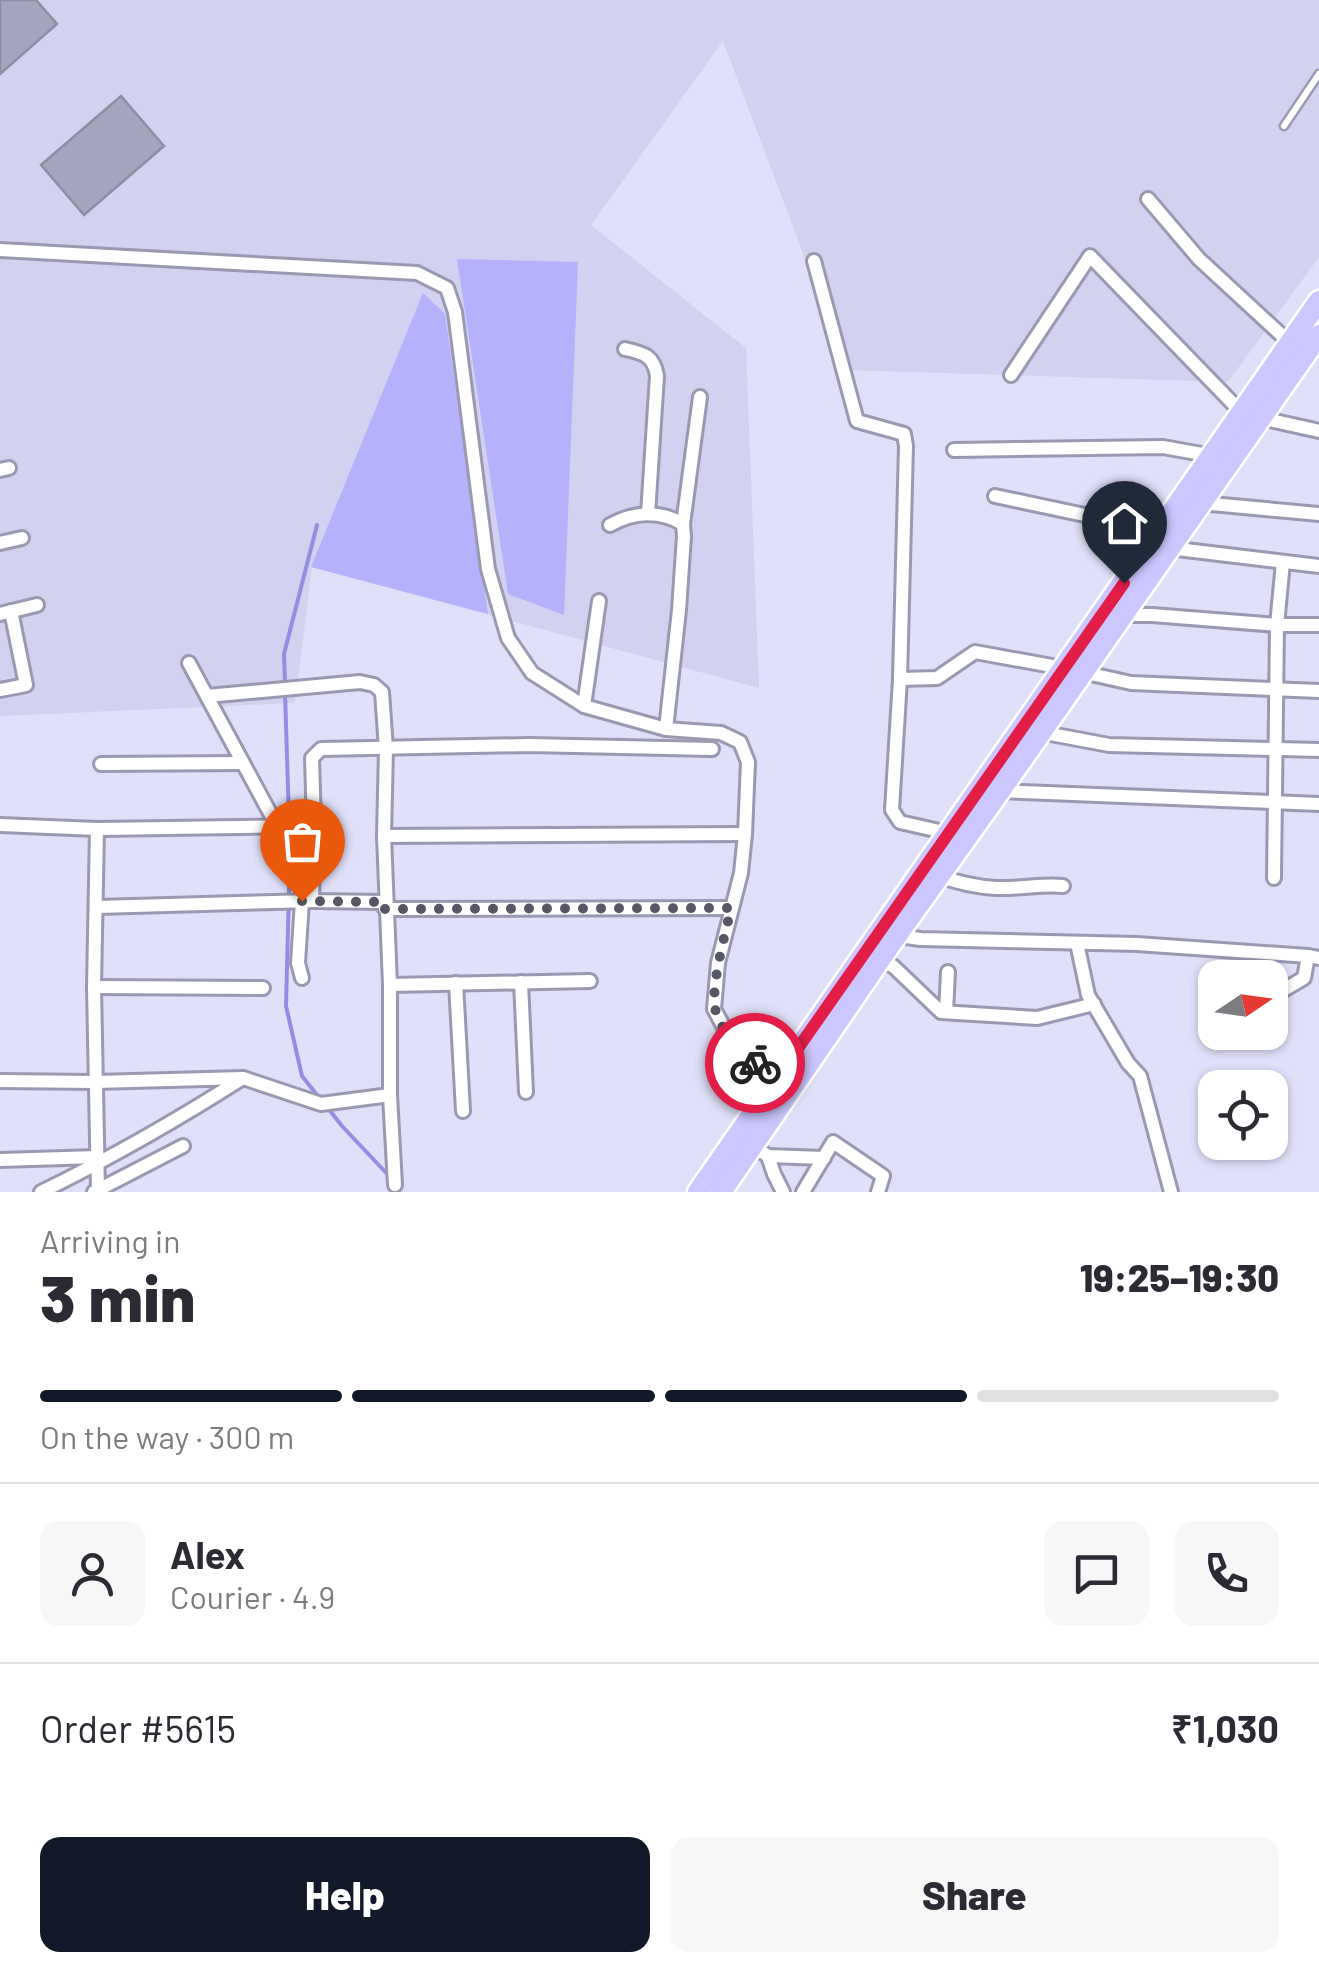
<!DOCTYPE html>
<meta charset="utf-8">
<style>
:root{--surface:#fff;--page:#f7f7f7;--text:#2b2b33;--muted:#7c7c81;--line:#e1e1e2;--accent:#111827}
body{margin:0;font-family:Barlow,sans-serif;background:var(--page);color:var(--text);height:100vh;display:flex;flex-direction:column;font-size:38px;white-space:nowrap}
*{box-sizing:border-box;margin:0}
p{font-size:32px;color:var(--muted)}
.icon{flex:none;width:55px;height:55px;fill:none;stroke:currentColor;stroke-width:2;stroke-linecap:round;stroke-linejoin:round}
.map{position:relative;height:1192px;overflow:hidden}
.side{display:flex;flex-direction:column;background:var(--surface);flex:1}
.side>*{flex:none}
.needle{width:65px;rotate:77deg}
.fabs{position:absolute;left:1198px;top:960px;display:grid;gap:20px}
.fabs a{display:grid;place-items:center;width:90px;height:90px;border-radius:20px;background:var(--surface);box-shadow:0 2px 8px #0004;font-size:50px}
.pin{position:absolute;display:grid;place-items:center;width:85px;height:85px;color:#fff;margin:-102px -42px;border-radius:50% 50% 50% 0;rotate:-45deg;box-shadow:0 0 10px #0007}
.pin .icon{rotate:45deg}
.courier{position:absolute;display:grid;place-items:center;width:100px;height:100px;margin:-50px;border:8px solid #e11d48;border-radius:50%;background:#fff;color:#222;box-shadow:0 2px 12px #0007}
.summary em{font-style:normal;font-weight:800}
.summary div{display:flex;flex-direction:column-reverse}
.summary{display:flex;align-items:center;justify-content:space-between;height:170px;padding:0 40px}
h1{font-size:65px;font-weight:800;line-height:75px}
.bar{display:grid;grid-template-columns:repeat(4,1fr);gap:15px 10px;align-content:center;height:120px;padding:0 40px}
.bar i{height:12px;border-radius:8px;background:var(--line)}
.bar .on{background:var(--accent)}
.bar p{grid-column:span 4}
.line{display:flex;align-items:center;gap:25px;padding:0 40px;border-top:2px solid var(--line)}
.line div{flex:1}
.round{display:grid;place-items:center;flex:none;width:105px;height:105px;border-radius:20px;background:var(--page)}
.action{display:flex;gap:20px;margin-top:auto;padding:20px 40px}
.action a{flex:1;height:115px;border-radius:20px;background:var(--accent);color:#fff;font-size:40px;font-weight:800;line-height:115px;text-align:center}
.action a+a{background:var(--page);color:var(--text)}
.map>svg:first-child{display:block}
.built{fill:#d2d1f0}
.green{fill:#b6b1fb}
.lines{fill:none;stroke-linecap:round;stroke-linejoin:round}
.stream{stroke:#958de4;stroke-width:4}
.building{fill:#a6a5be;stroke:#8e8da5;stroke-width:2.5}
.service-casing{stroke:#9a99b1;stroke-width:11}
.minor-casing{stroke:#9a99b1;stroke-width:18}
.primary-casing{stroke:#fff;stroke-width:25}
.service{stroke:#fff;stroke-width:6}
.minor{stroke:#fff;stroke-width:12}
.primary{stroke:#ccc7fe;stroke-width:20}
.done{stroke:#575664;stroke-width:10;stroke-dasharray:0 18}
.route{stroke:#e11d48;stroke-width:12}
</style>
<div class="map">
<svg width="1319" height="1192" viewBox="0 0 1319 1192">
<rect width="100%" height="100%" fill="#e1e0fa"/>
<path class="built" d="M 0,0 L 1319,0 L 1319,257 L 1228,382 L 847,370 L 723,41 L 591,225 L 746,348 L 759,688 L 312,567 L 295,703 L 0,716 Z"/>
<g class="green">
<path d="M 457,259 L 578,262 L 564,615 L 508,594 Z"/>
<path d="M 423,293 L 445,314 L 488,614 L 311,567 Z"/>
</g>
<g class="lines">
<g class="stream">
<path d="M 285,683 L 284,654 L 317,525"/>
<path d="M 285,693 L 290,851 L 286,1006 L 302,1076 L 321,1100"/>
<path d="M 327,1107 L 342,1126 L 391,1178"/>
</g>
</g>
<g class="building">
<path d="M 0,0 L 36,0 L 57,24 L 0,74 Z"/>
<path d="M 121,96 L 164,146 L 84,215 L 41,165 Z"/>
</g>
<g class="lines">
<g class="service-casing">
<path id="service" d="M 1284,126 L 1319,74"/>
</g>
<g class="minor-casing">
<g id="minor">
<path d="M 1148,199 L 1199,259 L 1290,343"/>
<path d="M 0,250 L 417,273 L 447,288 L 455,312 L 488,569 L 508,638 L 532,673 L 584,706 L 666,729 L 721,733 L 740,742 L 748,762 L 745,834 L 741,873 L 718,963 L 714,1009 L 732,1042 L 780,1084"/>
<path d="M 814,261 L 857,421 L 904,434 L 906,446 L 900,679 L 892,810 L 900,822 L 948,833"/>
<path d="M 625,349 C 644,353 654,356 657,376 L 648,514"/>
<path d="M 1011,375 L 1090,256 L 1243,414"/>
<path d="M 1261,418 L 1319,431"/>
<path d="M 954,450 L 1163,447 L 1213,456"/>
<path d="M 0,470 L 9,468"/>
<path d="M 995,496 L 1094,517 L 1146,551"/>
<path d="M 1201,503 L 1319,514"/>
<path d="M 683,524 L 700,397"/>
<path d="M 610,525 C 633,512 659,510 683,524 L 684,536 L 679,610 L 666,729"/>
<path d="M 0,543 L 22,538"/>
<path d="M 1169,548 L 1319,566"/>
<path d="M 1283,562 L 1277,625 L 1319,625"/>
<path d="M 0,614 L 37,605"/>
<path d="M 1122,615 L 1152,615 L 1277,625 L 1274,878"/>
<path d="M 189,663 L 277,826"/>
<path d="M 1082,672 L 1131,683 L 1319,691"/>
<path d="M 900,679 L 937,678 L 975,652 L 1063,668"/>
<path d="M 0,690 L 26,685 L 11,611"/>
<path d="M 584,706 L 599,601"/>
<path d="M 1040,732 L 1109,745 L 1319,750"/>
<path d="M 101,764 L 243,763"/>
<path d="M 1000,791 L 1319,804"/>
<path d="M 0,825 L 97,829 L 314,826"/>
<path d="M 97,829 L 94,987 L 98,1190"/>
<path d="M 384,836 L 745,834"/>
<path d="M 939,876 C 956,882 978,887 996,888 C 1019,889 1040,884 1063,886"/>
<path d="M 302,901 L 298,963 L 302,978"/>
<path d="M 385,902 L 312,901 L 314,826 L 312,758 L 321,749 L 529,745 L 712,749"/>
<path d="M 97,907 L 312,901"/>
<path d="M 385,909 L 731,908"/>
<path d="M 894,932 L 907,937 L 920,939 L 1137,944 L 1308,956 L 1319,958"/>
<path d="M 1077,943 L 1088,995 L 1128,1063 L 1140,1076 L 1171,1192"/>
<path d="M 881,958 L 894,967 L 941,1012 L 1037,1018 L 1094,1004"/>
<path d="M 521,982 L 526,1092"/>
<path d="M 456,983 L 463,1111"/>
<path d="M 390,985 L 590,981"/>
<path d="M 94,987 L 263,988"/>
<path d="M 1270,998 L 1304,978 L 1308,956"/>
<path d="M 946,1012 L 948,972"/>
<path d="M 0,1081 L 95,1082 L 243,1078 L 321,1104 L 390,1095 L 390,985 L 384,836 L 386,749 L 382,692 L 374,685 L 360,682 L 207,696"/>
<path d="M 390,1095 L 395,1185"/>
<path d="M 753,1146 L 768,1156 L 824,1158"/>
<path d="M 768,1156 L 774,1174 L 783,1192"/>
<path d="M 0,1160 L 97,1157"/>
<path d="M 41,1192 C 111,1158 177,1120 243,1078"/>
<path d="M 94,1192 L 183,1146"/>
<path d="M 803,1192 L 833,1142 L 883,1176 L 878,1192"/>
</g>
</g>
<g class="primary-casing">
<g id="primary">
<path d="M 698,1192 L 1319,301"/>
<path d="M 721,1192 L 890,945 L 1000,791 L 1319,335"/>
</g>
</g>
<use href="#service" class="service"/>
<use href="#minor" class="minor"/>
<use href="#primary" class="primary"/>
</g>
<g class="lines">
<path class="done" d="M 302,901 L 385,902 L 385,909 L 731,908 C 726,932 709,990 716,1012 C 723,1034 738,1048 755,1063"/>
<path class="route" d="M 755,1063 L 775,1081 L 1124,583"/>
</g>
</svg>
<div class="fabs">
<a><svg class="needle" viewBox="-14 -14 28 28"><path d="M0-13l5 13h-10z" fill="#e53935"/><path d="M0 13l5-13h-10z" fill="#7c7c81"/></svg></a>
<a><svg class="icon" aria-label="locate" viewBox="0 0 24 24"><circle cx="12" cy="12" r="6"/><path d="M12 2v4M12 18v4M2 12h4M18 12h4"/></svg></a>
</div>
<div class="pin" style="left:302px;top:901px;background:#ea580c"><svg class="icon" aria-label="bag" viewBox="0 0 24 24"><path d="M5 8h14l-1 12H6zM9 8a3 3 0 0 1 6 0"/></svg></div>
<div class="pin" style="left:1124px;top:583px;background:#1f2937"><svg class="icon" aria-label="home" viewBox="0 0 24 24"><path d="M3 11l9-7 9 7M6 9v11h12V9"/></svg></div>
<div class="courier" style="left:755px;top:1063px"><svg class="icon" aria-label="bike" viewBox="0 0 24 24"><circle cx="6" cy="16" r="4"/><circle cx="18" cy="16" r="4"/><path d="M6 16l4-8h5l3 8M10 8l3 8H6M13 5h3"/></svg></div>
</div>
<section class="side">
<div class="summary"><div><h1>3 min</h1><p>Arriving in</p></div><em>19:25–19:30</em></div>
<div class="bar"><i class="on"></i><i class="on"></i><i class="on"></i><i></i><p>On the way · 300 m</p></div>
<div class="line" style="height:180px"><a class="round"><svg class="icon" aria-label="person" viewBox="0 0 24 24"><circle cx="12" cy="8" r="4"/><path d="M4 21q1-7 8-7t8 7"/></svg></a><div><b>Alex</b><p>Courier · 4.9</p></div><a class="round"><svg class="icon" aria-label="chat" viewBox="0 0 24 24"><path d="M4 5h16v11H9l-5 4z"/></svg></a><a class="round"><svg class="icon" aria-label="phone" viewBox="0 0 24 24"><path d="M5 4h4l2 5-3 2q2 4 5 5l2-3 5 2v4C11 20 4 13 5 4z"/></svg></a></div>
<div class="line" style="height:130px"><div>Order #5615</div><b>₹1,030</b></div>
<div class="action"><a>Help</a><a>Share</a></div>
</section>
